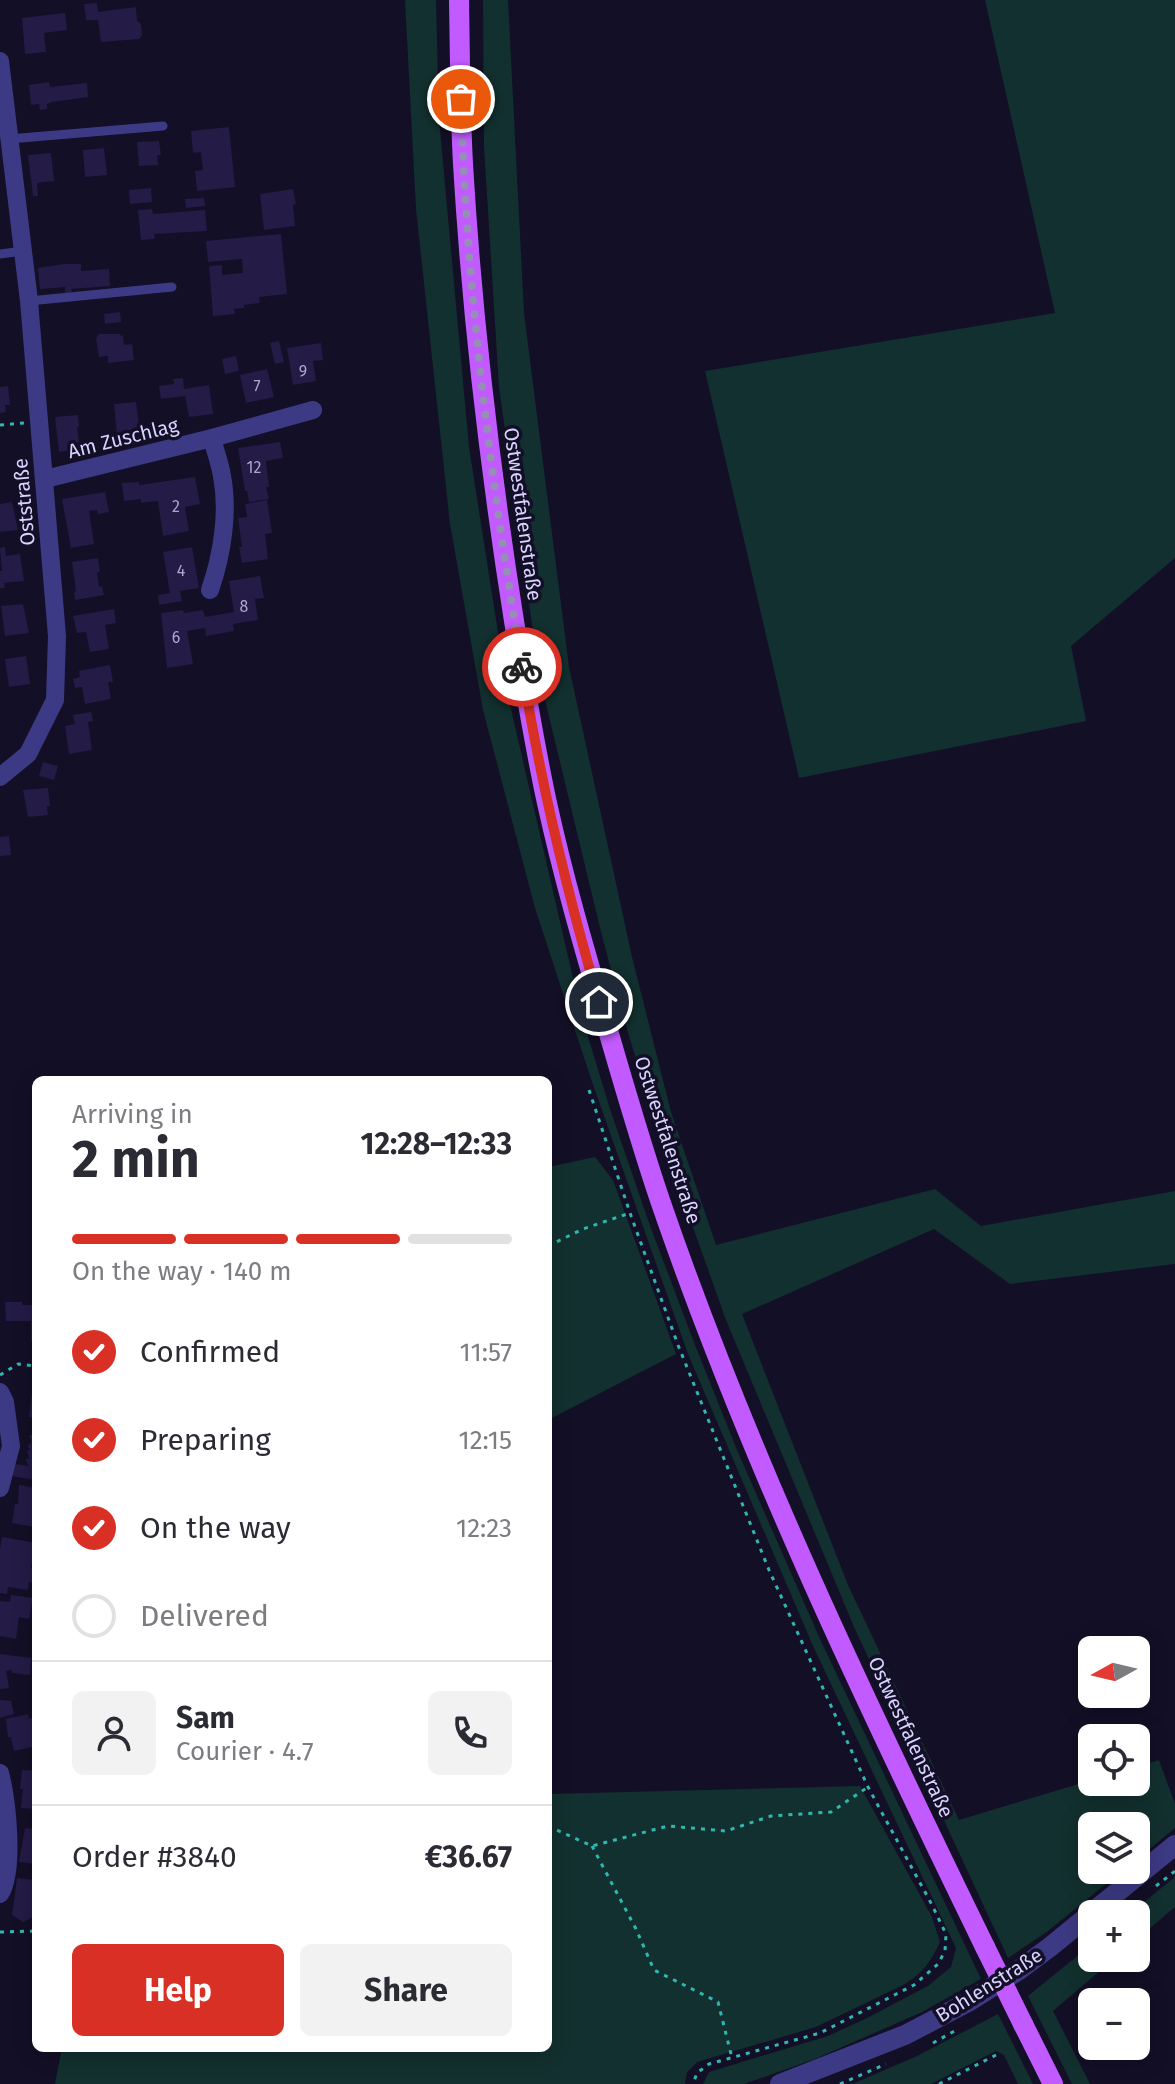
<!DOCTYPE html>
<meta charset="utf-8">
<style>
:root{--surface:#fff;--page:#f2f2f3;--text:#2b2b33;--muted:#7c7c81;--line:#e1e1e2;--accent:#d93025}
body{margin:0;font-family:"Fira Sans",sans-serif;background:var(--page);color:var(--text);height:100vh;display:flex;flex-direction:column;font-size:30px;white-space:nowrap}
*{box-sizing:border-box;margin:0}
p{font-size:26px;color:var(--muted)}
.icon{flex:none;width:44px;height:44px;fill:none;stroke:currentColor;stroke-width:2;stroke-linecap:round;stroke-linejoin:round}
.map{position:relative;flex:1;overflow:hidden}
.sheet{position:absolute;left:32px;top:1076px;width:520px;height:976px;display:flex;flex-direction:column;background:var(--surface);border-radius:12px;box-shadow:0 4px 20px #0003}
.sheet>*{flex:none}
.needle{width:52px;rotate:262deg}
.fabs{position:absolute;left:1078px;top:1636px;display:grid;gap:16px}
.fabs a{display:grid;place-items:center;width:72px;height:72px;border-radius:12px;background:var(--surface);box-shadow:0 4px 20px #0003;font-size:40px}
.pin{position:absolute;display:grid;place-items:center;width:68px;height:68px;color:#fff;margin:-34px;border:4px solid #fff;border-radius:50%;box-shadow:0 2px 8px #0007}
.courier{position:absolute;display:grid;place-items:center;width:80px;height:80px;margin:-40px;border:6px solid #d93025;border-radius:50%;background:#fff;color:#222;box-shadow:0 2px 10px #0007}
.overview em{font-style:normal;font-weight:700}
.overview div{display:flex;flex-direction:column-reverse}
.overview{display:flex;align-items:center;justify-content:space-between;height:136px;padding:0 40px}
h1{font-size:52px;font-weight:700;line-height:60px}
.bar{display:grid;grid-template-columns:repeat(4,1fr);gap:12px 8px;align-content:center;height:96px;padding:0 40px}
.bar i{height:10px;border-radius:6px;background:var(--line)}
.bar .active{background:var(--accent)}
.bar p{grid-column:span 4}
.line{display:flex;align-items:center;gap:20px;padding:0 40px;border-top:2px solid var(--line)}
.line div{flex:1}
.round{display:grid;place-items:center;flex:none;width:84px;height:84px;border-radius:12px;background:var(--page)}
ol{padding:0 40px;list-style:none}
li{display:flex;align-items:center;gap:24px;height:88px}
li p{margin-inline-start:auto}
li .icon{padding:8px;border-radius:50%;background:var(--accent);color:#fff;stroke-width:4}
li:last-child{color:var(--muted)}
li i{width:44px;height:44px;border:4px solid var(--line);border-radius:50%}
.button{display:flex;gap:16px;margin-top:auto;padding:16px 40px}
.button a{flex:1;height:92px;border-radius:12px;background:var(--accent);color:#fff;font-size:32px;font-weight:700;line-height:92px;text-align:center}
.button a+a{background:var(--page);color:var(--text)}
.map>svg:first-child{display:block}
.green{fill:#12302f}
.building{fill:#241b47}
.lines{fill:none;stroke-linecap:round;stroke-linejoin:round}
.path{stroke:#2fb8b0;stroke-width:3;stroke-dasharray:4 6;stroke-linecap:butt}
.service{stroke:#3d3a85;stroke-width:9}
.minor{stroke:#3d3a85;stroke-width:18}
.tertiary{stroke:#3d3a85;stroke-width:20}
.primary{stroke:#c25bff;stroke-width:20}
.primary-bridge{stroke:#c25bff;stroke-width:20}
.done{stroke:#948fb3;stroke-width:8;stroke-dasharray:0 14.4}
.route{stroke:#d93025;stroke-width:10}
.labels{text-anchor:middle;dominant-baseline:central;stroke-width:7;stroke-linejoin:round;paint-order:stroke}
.number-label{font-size:16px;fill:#aca6d1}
.street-label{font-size:20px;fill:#d9d4ff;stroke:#130f26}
</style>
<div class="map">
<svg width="1175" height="2084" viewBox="0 0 1175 2084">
<rect width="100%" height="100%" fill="#130f26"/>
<g class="green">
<path d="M 405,0 L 436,0 L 439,119 L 469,447 L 508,696 L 582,1017 L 610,1109 L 649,1223 L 695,1345 L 737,1450 L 820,1639 L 981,1979 L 922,2012 L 815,2059 L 744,2084 L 703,2084 L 709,2072 L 828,2036 L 867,2018 L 928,1986 L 951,1967 L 956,1948 L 813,1646 L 688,1354 L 591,1079 L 535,908 L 483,710 L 450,524 L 416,209 Z"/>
<path d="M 483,0 L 508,0 L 524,313 L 569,667 L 632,957 L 671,1112 L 716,1245 L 935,1189 L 981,1226 L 1175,1191 L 1175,1264 L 1010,1284 L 934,1229 L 742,1314 L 848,1585 L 959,1820 L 1092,1780 L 1092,1782 L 1136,1782 L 1136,1767 L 1159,1760 L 1175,1804 L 1175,1828 L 1136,1860 L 1136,1826 L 1092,1826 L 1092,1870 L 1123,1870 L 1048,1931 L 1008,1958 L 854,1627 L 726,1320 L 659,1132 L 628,1033 L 601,932 L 539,675 L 499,387 L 484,146 Z"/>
<path d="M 985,0 L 1175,0 L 1175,558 L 1071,646 L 1086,721 L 799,778 L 705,371 L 1055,313 Z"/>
<path d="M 595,1157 L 613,1180 L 676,1354 L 548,1420 L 548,1167 Z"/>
<path d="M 860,1786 L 932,1917 L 940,1942 C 930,1963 923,1973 903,1985 L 816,2027 L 697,2062 L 687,2072 L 685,2084 L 55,2084 L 62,2048 L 548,2048 L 548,1794 Z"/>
<path d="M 1175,1877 L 1175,1907 L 1136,1940 L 1136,1914 L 1129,1914 Z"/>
<path d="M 1092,1944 L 1092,1958 L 1115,1958 L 1053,2011 L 1090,2084 L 1072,2084 L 1028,1996 Z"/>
<path d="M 998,2014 L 1033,2084 L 1018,2084 L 1004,2055 L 996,2051 L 931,2084 L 852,2084 L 915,2057 Z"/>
</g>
<g class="building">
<path d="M 97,3 L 98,12 L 136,7 L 137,21 L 141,24 L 142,35 L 139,39 L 101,42 L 98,20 L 86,20 L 84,4 Z"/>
<path d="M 65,13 L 67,30 L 44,33 L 46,52 L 25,54 L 22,18 Z"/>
<path d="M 49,82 L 50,87 L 87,83 L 88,97 L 52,102 L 47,104 L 47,109 L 40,110 L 39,104 L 31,105 L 29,85 Z"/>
<path d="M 229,127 L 235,187 L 197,191 L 195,171 L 203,170 L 201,152 L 193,153 L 191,131 Z"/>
<path d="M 159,141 L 161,155 L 157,155 L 158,165 L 139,166 L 137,142 Z"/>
<path d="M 104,148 L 107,175 L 85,177 L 83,150 Z"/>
<path d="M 51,153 L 54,181 L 37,183 L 38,196 L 33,196 L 28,155 Z"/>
<path d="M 151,188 L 152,202 L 130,204 L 129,190 Z"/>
<path d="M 293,189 L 296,204 L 293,205 L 295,226 L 264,230 L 260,194 Z"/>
<path d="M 204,198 L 205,206 L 186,208 L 185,199 Z"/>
<path d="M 152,209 L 153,214 L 205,210 L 207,231 L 154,234 L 155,239 L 141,240 L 138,210 Z"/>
<path d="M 281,234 L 287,294 L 259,297 L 260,303 L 244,305 L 244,308 L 234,309 L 235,314 L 213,316 L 209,266 L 222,265 L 222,275 L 243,273 L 242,259 L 208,262 L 206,241 Z"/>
<path d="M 64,264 L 81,264 L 81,271 L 109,269 L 110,286 L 71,289 L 72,292 L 65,293 L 65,287 L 40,289 L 38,268 Z"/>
<path d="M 120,312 L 121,322 L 105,324 L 104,314 Z"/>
<path d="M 99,334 L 120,334 L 120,336 L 123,335 L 124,345 L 132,344 L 134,360 L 108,363 L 108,356 L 99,357 L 96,338 Z"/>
<path d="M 279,341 L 284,362 L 275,364 L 270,343 Z"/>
<path d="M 321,343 L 323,360 L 313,361 L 316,381 L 293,385 L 287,348 Z"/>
<path d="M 236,356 L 239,371 L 225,374 L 222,359 Z"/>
<path d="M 267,369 L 274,397 L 246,403 L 240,375 Z"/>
<path d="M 183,378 L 184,389 L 209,385 L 213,414 L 189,417 L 185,396 L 161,399 L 159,386 L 174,384 L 173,379 Z"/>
<path d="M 8,386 L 10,405 L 5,405 L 6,412 L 0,413 L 0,387 Z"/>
<path d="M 136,402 L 140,433 L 117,436 L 114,404 Z"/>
<path d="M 78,415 L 79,427 L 77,427 L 80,449 L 59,452 L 55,417 Z"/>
<path d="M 280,442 L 283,458 L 266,461 L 269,487 L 266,487 L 269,499 L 249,502 L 247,491 L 245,491 L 238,448 Z"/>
<path d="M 195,477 L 200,504 L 185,507 L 189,531 L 163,536 L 158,501 L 141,503 L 141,499 L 124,501 L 122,483 L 139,482 L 139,485 Z"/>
<path d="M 105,492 L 109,512 L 98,514 L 97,510 L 89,511 L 94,544 L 71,548 L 62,499 Z"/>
<path d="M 267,500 L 272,533 L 265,534 L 268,559 L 242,563 L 239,547 L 242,547 L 238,518 L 247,517 L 245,504 Z"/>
<path d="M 12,502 L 18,530 L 0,532 L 0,504 Z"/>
<path d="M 5,547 L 6,556 L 20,554 L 24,581 L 4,583 L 5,588 L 0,588 L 0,571 L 2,571 L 0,548 Z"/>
<path d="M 192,547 L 199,588 L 180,591 L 182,601 L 159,605 L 158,595 L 170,593 L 163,552 Z"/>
<path d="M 98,558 L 100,572 L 97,572 L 99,587 L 102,586 L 104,595 L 75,600 L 74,592 L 76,591 L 72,562 Z"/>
<path d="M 260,576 L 264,598 L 255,599 L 258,620 L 233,624 L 234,631 L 206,636 L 205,628 L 187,631 L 193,664 L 167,668 L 161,613 L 183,610 L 184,613 L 203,610 L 205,617 L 234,612 L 229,581 Z"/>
<path d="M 23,604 L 29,633 L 5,636 L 1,606 Z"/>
<path d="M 114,609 L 116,623 L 105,625 L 109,649 L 90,652 L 86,632 L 77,633 L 73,616 Z"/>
<path d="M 26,656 L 30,684 L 9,687 L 5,659 Z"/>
<path d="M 110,665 L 113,682 L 108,682 L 111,699 L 85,704 L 82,687 L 75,688 L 73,679 L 80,677 L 79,671 Z"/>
<path d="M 91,712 L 93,721 L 88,722 L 92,750 L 69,754 L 65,726 L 75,724 L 73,715 Z"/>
<path d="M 43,762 L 58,766 L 54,780 L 39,776 Z"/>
<path d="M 48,788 L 50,806 L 47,806 L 48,815 L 28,817 L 23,790 Z"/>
<path d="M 9,836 L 11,855 L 0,856 L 0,837 Z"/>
<path d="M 5,1302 L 22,1302 L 22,1305 L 36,1305 L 36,1341 L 31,1341 L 31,1321 L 6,1321 Z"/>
<path d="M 34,1376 L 36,1376 L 36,1418 L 29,1417 Z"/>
<path d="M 34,1433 L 36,1433 L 36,1468 L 32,1470 L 35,1474 L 34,1480 L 12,1476 L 15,1464 L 29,1466 L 25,1460 L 29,1458 L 27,1451 L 30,1449 L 27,1446 L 31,1443 L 31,1439 L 29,1436 Z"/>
<path d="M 19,1485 L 36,1488 L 34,1527 L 12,1523 L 15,1504 L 18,1504 Z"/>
<path d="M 2,1537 L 36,1543 L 31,1567 L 36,1568 L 36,1584 L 29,1582 L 28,1590 L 8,1587 L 7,1594 L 0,1593 L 0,1549 Z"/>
<path d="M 11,1595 L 33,1598 L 29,1619 L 19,1617 L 16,1639 L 0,1636 L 0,1601 L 10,1602 Z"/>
<path d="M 0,1654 L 31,1658 L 30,1675 L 12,1673 L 12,1670 L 6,1671 L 9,1688 L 0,1689 Z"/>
<path d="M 0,1700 L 11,1701 L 14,1714 L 0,1718 Z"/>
<path d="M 28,1714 L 29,1719 L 36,1717 L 36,1734 L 33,1734 L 36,1746 L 14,1751 L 11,1737 L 8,1737 L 6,1719 Z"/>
<path d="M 22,1770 L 36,1771 L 36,1809 L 21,1808 L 23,1789 L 20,1789 Z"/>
<path d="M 25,1828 L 36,1829 L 36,1864 L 19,1862 Z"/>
<path d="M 17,1878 L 36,1880 L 36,1916 L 23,1922 L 12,1915 Z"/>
</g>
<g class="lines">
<g class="path">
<path d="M 0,425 L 24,423"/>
<path d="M 589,1090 L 630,1213 L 678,1345 L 769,1570 L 868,1787 L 932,1905 L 946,1934 L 945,1951 L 938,1964 L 914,1985 L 820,2033 L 709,2064 L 697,2073 L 693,2084"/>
<path d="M 548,1246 L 583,1229 L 630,1213"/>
<path d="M 0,1375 L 18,1364 L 36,1366"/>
<path d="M 548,1826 L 592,1846 L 668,1826 L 726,1831 L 771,1816 L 831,1812 L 868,1787"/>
<path d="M 592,1846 L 636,1929 L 654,1970 L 718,2002 L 732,2058"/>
<path d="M 1156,1886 L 1175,1871"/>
<path d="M 0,1932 L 36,1931"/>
<path d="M 933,2043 L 958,2029"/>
<path d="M 840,2084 L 886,2064"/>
<path d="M 939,2084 L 996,2055"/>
</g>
<g class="service">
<path d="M 9,139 L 163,126"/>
<path d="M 0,254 L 23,251"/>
<path d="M 29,301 L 172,287"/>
</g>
<g class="minor">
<path d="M 0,61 L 29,301 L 57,636 L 55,700 L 28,754 L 0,777"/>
<path d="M 212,438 L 313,410"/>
<path d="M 45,479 L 212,438 C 215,451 220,463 222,476 C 229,513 222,555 210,590"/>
<path d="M 0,1392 L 5,1402 L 11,1446 L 0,1488"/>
<path d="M 0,1773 C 7,1800 15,1870 0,1894"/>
</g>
<path class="tertiary" d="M 780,2084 L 905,2035 L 968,2002 L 1019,1970 L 1050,1947 L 1175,1845"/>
<g class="primary">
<path d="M 459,0 C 460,55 460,109 463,164 C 472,317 490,469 514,621 C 524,682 534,743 547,803 C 563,876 584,948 605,1020 C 623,1082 641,1145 662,1206 C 750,1461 867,1705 985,1947"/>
<path d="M 1023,2024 L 1053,2084"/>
</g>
<path class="primary-bridge" d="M 985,1947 L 1023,2024"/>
</g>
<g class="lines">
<path class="done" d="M 461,99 C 466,290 491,479 522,667"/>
<path class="route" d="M 522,667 C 540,781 567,892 599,1002"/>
</g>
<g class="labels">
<g class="number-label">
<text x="303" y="371">9</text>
<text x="257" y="386">7</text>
<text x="254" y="467">12</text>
<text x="176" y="506">2</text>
<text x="181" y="570">4</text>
<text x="244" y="606">8</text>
<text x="176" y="637">6</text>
</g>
<g class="street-label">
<text transform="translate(123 438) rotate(-14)">Am Zuschlag</text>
<text transform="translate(24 502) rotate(-95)">Oststraße</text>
<text transform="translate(523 514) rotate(82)">Ostwestfalenstraße</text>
<text transform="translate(668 1140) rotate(72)">Ostwestfalenstraße</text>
<text transform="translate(911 1737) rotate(65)">Ostwestfalenstraße</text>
<text transform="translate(989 1985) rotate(-32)">Bohlenstraße</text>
</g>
</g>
</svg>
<div class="fabs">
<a><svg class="needle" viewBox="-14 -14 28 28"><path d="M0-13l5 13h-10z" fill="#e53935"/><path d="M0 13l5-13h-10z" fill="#7c7c81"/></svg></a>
<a><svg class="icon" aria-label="locate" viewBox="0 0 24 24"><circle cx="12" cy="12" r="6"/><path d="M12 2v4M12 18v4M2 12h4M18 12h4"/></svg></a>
<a><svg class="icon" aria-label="layers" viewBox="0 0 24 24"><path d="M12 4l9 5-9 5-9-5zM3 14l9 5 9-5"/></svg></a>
<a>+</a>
<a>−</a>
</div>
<div class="pin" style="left:461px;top:99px;background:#ea580c"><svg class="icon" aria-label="bag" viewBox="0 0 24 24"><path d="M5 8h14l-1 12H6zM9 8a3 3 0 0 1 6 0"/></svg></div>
<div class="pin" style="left:599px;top:1002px;background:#1f2937"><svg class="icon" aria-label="home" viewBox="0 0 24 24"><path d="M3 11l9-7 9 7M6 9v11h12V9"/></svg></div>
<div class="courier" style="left:522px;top:667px"><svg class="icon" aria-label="bike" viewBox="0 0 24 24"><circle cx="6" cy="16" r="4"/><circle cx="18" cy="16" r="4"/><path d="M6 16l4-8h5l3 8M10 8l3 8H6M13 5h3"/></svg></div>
<section class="sheet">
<div class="overview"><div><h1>2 min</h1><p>Arriving in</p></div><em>12:28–12:33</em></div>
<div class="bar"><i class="active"></i><i class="active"></i><i class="active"></i><i></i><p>On the way · 140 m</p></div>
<ol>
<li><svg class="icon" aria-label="check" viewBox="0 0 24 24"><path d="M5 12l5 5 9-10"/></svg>Confirmed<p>11:57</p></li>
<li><svg class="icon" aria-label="check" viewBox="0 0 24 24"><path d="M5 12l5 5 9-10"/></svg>Preparing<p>12:15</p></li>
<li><svg class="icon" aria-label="check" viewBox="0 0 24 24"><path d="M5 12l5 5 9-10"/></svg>On the way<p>12:23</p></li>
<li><i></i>Delivered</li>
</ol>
<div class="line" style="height:144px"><a class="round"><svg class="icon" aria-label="person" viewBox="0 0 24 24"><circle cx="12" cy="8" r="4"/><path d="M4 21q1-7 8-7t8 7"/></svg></a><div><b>Sam</b><p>Courier · 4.7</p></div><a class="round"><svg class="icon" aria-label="phone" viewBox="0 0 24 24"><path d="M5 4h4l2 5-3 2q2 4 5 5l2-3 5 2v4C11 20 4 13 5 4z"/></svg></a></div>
<div class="line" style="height:104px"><div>Order #3840</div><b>€36.67</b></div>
<div class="button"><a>Help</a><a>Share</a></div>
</section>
</div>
